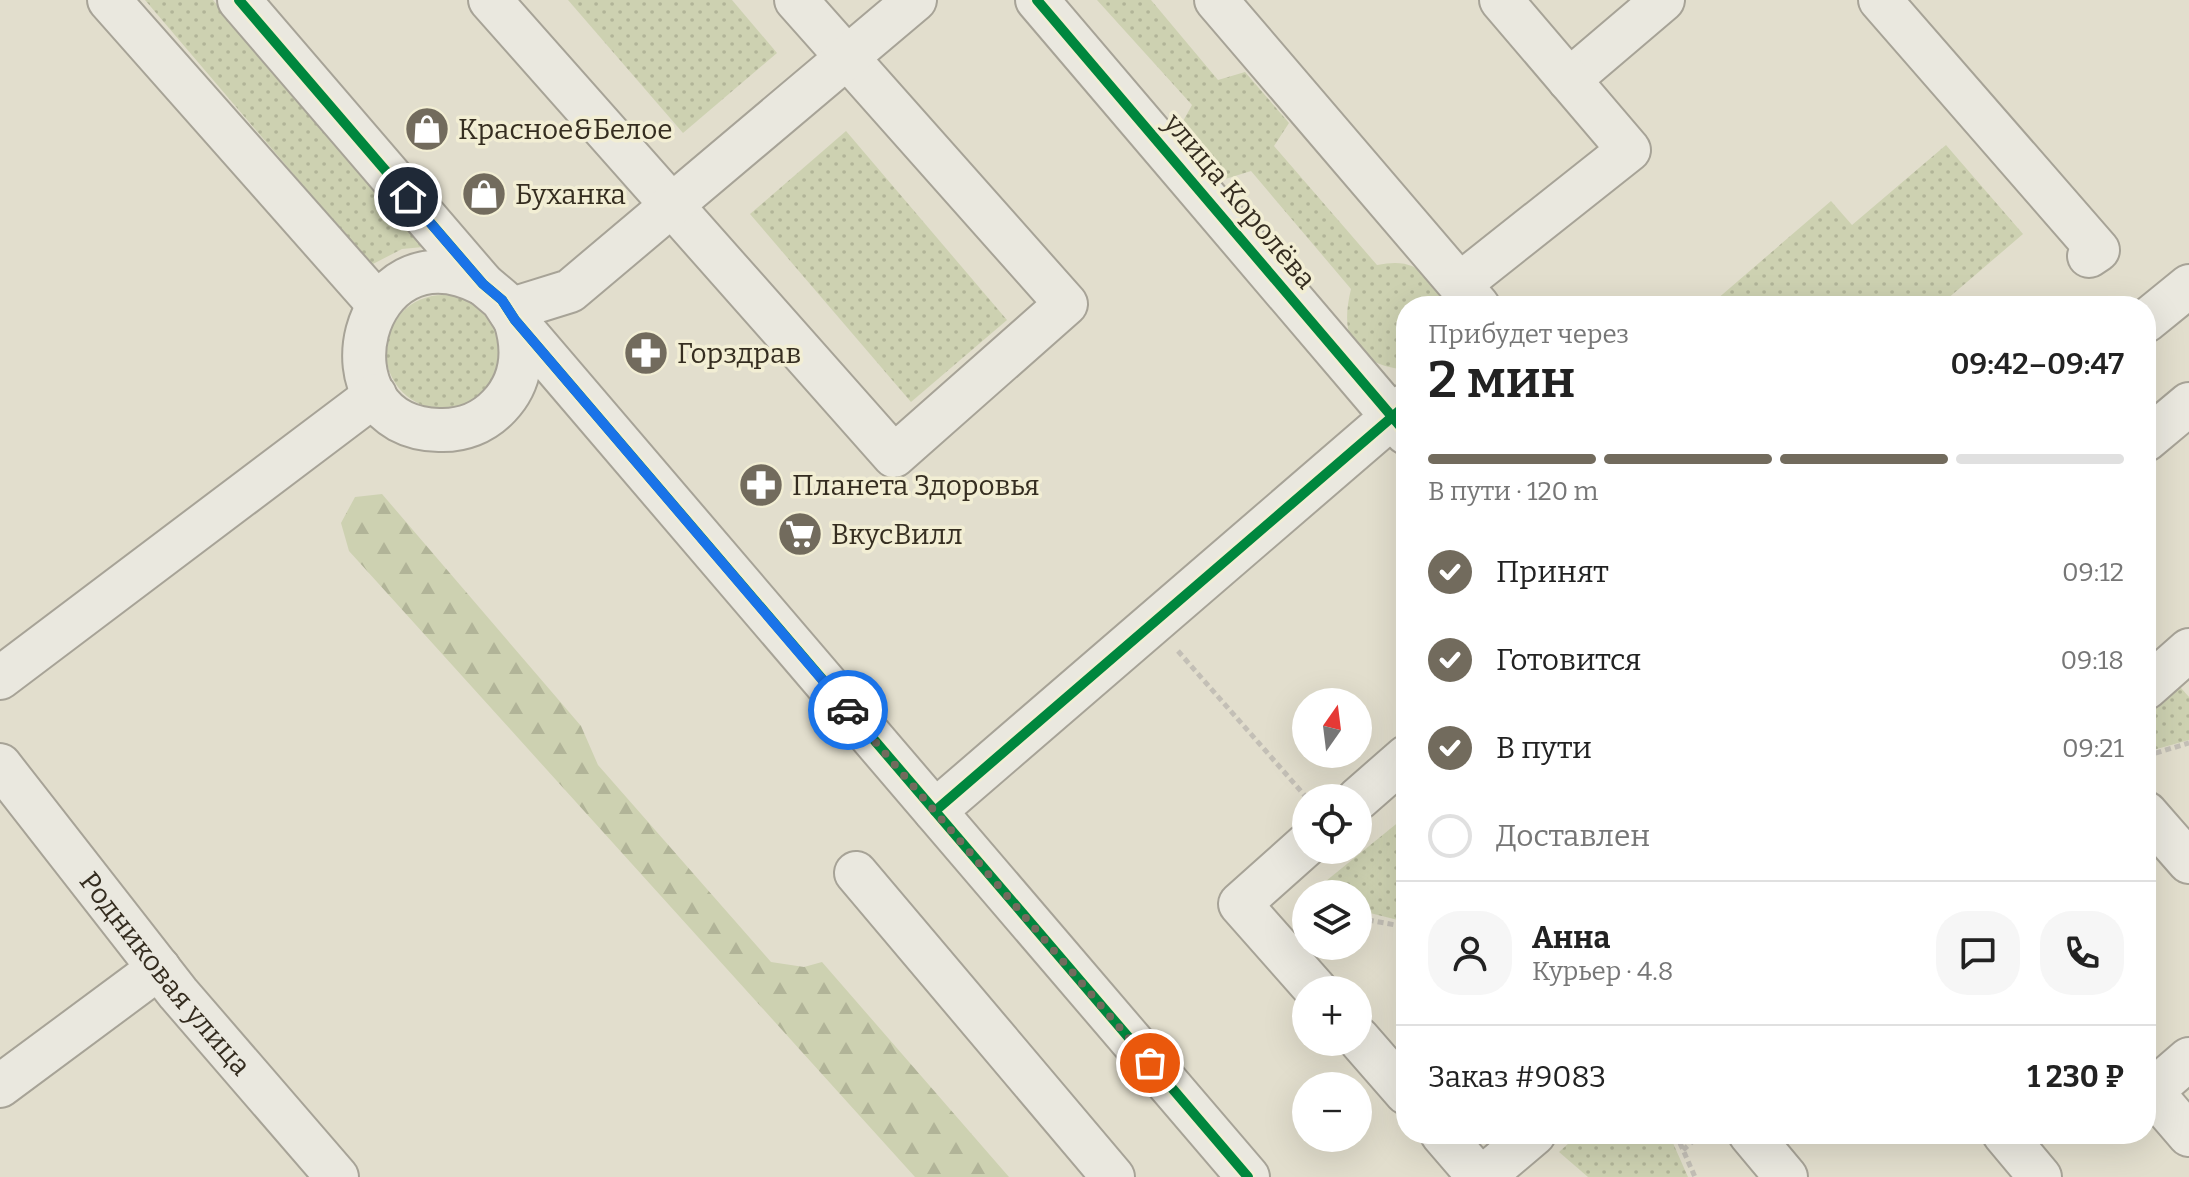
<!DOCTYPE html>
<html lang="ru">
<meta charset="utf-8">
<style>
:root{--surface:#fff;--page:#f6f6f6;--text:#222;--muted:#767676;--line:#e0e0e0;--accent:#726b5d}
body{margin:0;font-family:Bitter,serif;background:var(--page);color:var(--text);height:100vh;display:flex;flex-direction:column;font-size:30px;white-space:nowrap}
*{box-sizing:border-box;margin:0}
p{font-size:26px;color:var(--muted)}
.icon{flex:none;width:44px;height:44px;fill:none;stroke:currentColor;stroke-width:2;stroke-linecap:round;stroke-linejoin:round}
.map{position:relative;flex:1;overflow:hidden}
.drawer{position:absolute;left:1396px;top:296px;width:760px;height:848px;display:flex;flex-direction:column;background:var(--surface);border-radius:32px;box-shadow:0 8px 32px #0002}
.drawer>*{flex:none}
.needle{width:52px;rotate:14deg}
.buttons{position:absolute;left:1292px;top:688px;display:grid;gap:16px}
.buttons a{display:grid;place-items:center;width:80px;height:80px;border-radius:50%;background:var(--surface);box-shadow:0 8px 32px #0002;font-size:40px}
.pin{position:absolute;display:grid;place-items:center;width:68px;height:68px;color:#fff;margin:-34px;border:4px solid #fff;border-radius:50%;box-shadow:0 2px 8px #0007}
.courier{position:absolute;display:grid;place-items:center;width:80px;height:80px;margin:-40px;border:6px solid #1a73e8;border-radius:50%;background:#fff;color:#222;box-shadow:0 2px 10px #0007}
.headline em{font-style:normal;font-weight:600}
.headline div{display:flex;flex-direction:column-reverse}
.headline{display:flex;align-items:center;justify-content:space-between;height:136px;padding:0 32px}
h1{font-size:52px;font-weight:600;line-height:60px}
.bar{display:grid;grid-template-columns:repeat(4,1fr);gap:12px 8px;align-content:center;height:96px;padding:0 32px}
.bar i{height:10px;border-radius:6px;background:var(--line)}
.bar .selected{background:var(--accent)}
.bar p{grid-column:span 4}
.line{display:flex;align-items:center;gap:20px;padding:0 32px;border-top:2px solid var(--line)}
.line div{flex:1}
.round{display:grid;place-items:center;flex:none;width:84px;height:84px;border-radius:32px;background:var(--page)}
ol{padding:0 32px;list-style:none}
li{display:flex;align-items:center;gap:24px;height:88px}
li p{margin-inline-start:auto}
li .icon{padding:8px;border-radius:50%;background:var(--accent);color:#fff;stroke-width:4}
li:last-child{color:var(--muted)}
li i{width:44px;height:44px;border:4px solid var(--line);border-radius:50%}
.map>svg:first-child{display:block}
.grass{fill:url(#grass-dots)}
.forest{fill:url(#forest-firs)}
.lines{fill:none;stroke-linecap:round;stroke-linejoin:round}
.minor-casing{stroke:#a7a397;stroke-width:46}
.path{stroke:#c3bfb6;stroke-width:5;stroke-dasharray:6 4;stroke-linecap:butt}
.minor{stroke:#eae8df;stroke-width:42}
.cycleway-casing{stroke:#f2eed4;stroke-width:15}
.cycleway{stroke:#00873e;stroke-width:10}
.done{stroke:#726b5d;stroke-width:8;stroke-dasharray:0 14.4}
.route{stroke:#1a73e8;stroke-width:10}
.labels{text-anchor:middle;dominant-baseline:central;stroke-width:7;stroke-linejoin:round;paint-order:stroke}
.poi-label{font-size:28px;fill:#352d20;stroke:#f2eed4;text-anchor:start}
.street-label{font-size:28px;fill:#352d20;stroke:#f2eed4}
</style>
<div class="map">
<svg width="2189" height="1177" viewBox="0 0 2189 1177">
<defs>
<pattern id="grass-dots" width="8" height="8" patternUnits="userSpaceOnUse" patternTransform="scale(2)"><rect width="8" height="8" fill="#cdd1b1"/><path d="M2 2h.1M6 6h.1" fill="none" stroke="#b1b498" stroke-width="1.8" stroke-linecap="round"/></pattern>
<pattern id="forest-firs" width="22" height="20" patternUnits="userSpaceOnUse" patternTransform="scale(2)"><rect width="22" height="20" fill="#cdd1b1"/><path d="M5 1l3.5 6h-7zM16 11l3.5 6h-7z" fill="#b1b498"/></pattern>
</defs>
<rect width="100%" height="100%" fill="#e2decd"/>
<g class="grass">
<path d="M 145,0 L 213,0 L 423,247 L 402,249 L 371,265 Z"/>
<path d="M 568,0 L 732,0 L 777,53 L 683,133 Z"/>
<path d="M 1097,0 L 1151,0 L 1218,80 L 1245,72 L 1289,123 L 1274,146 L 1377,265 C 1420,256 1426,277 1453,306 L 1406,306 L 1406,370 C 1354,364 1339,338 1351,289 L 1251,171 L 1219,181 L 1177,132 L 1192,105 Z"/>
<path d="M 846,131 L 1007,320 L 911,402 L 750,214 Z"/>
<path d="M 1946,145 L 2023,234 L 1939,306 L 1709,306 L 1831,201 L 1852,225 Z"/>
<circle cx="443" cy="352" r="57"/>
<path d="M 2173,679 L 2189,697 L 2189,740 L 2146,752 L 2146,704 Z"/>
<path d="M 1406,816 L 1406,922 L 1358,910 L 1358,894 L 1310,894 Z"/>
<path d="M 1579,1134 L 1669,1134 L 1688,1177 L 1588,1177 L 1559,1152 Z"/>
</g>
<path class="forest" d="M 382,494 L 581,726 L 598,765 L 771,962 L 804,967 L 822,962 L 1009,1177 L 915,1177 L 349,551 L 341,523 L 355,497 Z"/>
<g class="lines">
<g class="minor-casing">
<g id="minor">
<path d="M 109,0 L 378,304"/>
<path d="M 239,0 L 483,284 L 502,300 L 515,320 L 1248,1177"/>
<path d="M 490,0 L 894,456 L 1066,304 L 796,0"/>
<path d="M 1037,0 L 1406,433"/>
<path d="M 1216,0 L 1478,306"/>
<path d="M 1880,0 L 2098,250 L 2089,256"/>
<path d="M 1569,80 L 1663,0"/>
<path d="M 483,284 C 360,220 312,427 439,430 C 462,431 483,423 499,406 C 522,382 525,351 515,320"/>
<path d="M 1460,284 L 1629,150 L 1501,0"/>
<path d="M 509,310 L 570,291 L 915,0"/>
<path d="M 2146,321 L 2189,286"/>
<path d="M 2146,440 L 2189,404"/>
<path d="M 0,678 L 375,395"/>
<path d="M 2146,688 L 2189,650"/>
<path id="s1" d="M 0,765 L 178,993 L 337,1177"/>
<path d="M 1358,799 L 1406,757"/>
<path d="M 935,811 L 1406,405"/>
<path d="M 2146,813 L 2189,862"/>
<path d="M 1306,845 L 1240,904 L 1316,990"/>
<path d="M 856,873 L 1113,1177"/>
<path d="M 1358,1038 L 1406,1093"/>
<path d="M 2146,1085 L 2189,1135"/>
<path d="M 0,1086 L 159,968"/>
<path d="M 2152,1091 L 2189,1059"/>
<path d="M 1442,1134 L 1479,1177"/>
<path d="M 1750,1134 L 1786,1177"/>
<path d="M 2004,1134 L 2040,1177"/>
<path d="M 1483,1177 L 1534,1134"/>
</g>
</g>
<g class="path">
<path d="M 1178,651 L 1307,798"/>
<path d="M 2146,756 L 2189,743"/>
<path d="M 1358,918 L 1406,927"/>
<path d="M 1676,1134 L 1695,1177"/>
<path d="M 1683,1150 L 1701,1134"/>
</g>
<use href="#minor" class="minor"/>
<g class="cycleway-casing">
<g id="cycleway">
<path d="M 239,0 L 483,284 L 502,300 L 515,320 L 1248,1177"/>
<path d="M 1037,0 L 1406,433"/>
<path d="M 935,811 L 1406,405"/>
</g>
</g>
<use href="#cycleway" class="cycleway"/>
</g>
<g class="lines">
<path class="done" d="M 848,710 L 1150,1063"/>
<path class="route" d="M 408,197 L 483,284 L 502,300 L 515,320 L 848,710"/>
</g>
<defs>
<g id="shop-disc" transform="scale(2.3)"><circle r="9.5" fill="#726b5d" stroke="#f2eed4"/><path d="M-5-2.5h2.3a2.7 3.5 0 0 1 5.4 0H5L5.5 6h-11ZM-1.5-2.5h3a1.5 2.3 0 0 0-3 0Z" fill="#fff"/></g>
<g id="pharmacy-disc" transform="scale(2.3)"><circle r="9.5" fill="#726b5d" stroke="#f2eed4"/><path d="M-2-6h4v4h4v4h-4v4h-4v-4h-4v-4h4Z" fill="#fff"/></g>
<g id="supermarket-disc" transform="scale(2.3)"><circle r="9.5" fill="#726b5d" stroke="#f2eed4"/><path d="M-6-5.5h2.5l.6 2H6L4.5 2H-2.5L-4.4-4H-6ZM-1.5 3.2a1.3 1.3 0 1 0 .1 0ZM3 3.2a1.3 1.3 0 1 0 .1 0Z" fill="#fff"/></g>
</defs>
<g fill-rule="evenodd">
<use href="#shop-disc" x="427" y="129"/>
<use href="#shop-disc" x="484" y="194"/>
<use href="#pharmacy-disc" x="646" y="353"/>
<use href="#pharmacy-disc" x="761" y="485"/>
<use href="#supermarket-disc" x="800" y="534"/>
</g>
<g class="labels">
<g class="poi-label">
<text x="458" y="129">Красное&amp;Белое</text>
<text x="515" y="194">Буханка</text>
<text x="677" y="353">Горздрав</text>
<text x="792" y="485">Планета Здоровья</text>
<text x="831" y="534">ВкусВилл</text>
</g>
<g class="street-label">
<text transform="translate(1240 201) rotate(50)">улица Королёва</text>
<text stroke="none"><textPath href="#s1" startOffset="266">Родниковая улица</textPath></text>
</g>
</g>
</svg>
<div class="buttons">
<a><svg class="needle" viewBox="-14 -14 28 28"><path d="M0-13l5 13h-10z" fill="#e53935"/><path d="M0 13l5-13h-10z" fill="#767676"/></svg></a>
<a><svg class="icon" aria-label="locate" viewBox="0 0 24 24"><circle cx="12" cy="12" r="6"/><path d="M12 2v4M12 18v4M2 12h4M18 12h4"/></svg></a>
<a><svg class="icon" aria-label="layers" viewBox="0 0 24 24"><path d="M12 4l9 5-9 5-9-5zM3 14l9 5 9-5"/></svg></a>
<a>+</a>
<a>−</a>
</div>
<div class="pin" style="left:1150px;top:1063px;background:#ea580c"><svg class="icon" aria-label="bag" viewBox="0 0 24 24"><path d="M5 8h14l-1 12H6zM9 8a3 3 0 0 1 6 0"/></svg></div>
<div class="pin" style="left:408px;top:197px;background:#1f2937"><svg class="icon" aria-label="home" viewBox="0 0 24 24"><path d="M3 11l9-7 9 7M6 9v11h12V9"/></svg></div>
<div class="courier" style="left:848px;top:710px"><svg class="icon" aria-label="car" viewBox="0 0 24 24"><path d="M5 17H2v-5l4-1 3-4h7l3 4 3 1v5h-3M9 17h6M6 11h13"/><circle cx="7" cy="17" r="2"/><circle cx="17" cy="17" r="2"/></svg></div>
<section class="drawer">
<div class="headline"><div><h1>2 мин</h1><p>Прибудет через</p></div><em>09:42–09:47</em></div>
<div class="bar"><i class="selected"></i><i class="selected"></i><i class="selected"></i><i></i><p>В пути · 120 m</p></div>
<ol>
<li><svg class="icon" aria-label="check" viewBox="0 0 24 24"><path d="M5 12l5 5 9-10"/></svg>Принят<p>09:12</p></li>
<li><svg class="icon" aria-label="check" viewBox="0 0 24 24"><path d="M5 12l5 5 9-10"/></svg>Готовится<p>09:18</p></li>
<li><svg class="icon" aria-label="check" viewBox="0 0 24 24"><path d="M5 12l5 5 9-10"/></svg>В пути<p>09:21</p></li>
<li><i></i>Доставлен</li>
</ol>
<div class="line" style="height:144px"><a class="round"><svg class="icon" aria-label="person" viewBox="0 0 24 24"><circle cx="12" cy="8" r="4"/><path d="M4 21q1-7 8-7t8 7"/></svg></a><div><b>Анна</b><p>Курьер · 4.8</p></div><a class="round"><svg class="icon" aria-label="chat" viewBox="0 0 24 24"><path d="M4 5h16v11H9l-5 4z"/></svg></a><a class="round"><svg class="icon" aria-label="phone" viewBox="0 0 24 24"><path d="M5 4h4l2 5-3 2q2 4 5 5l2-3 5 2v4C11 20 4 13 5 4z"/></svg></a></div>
<div class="line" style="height:104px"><div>Заказ #9083</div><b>1 230 ₽</b></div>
</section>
</div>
